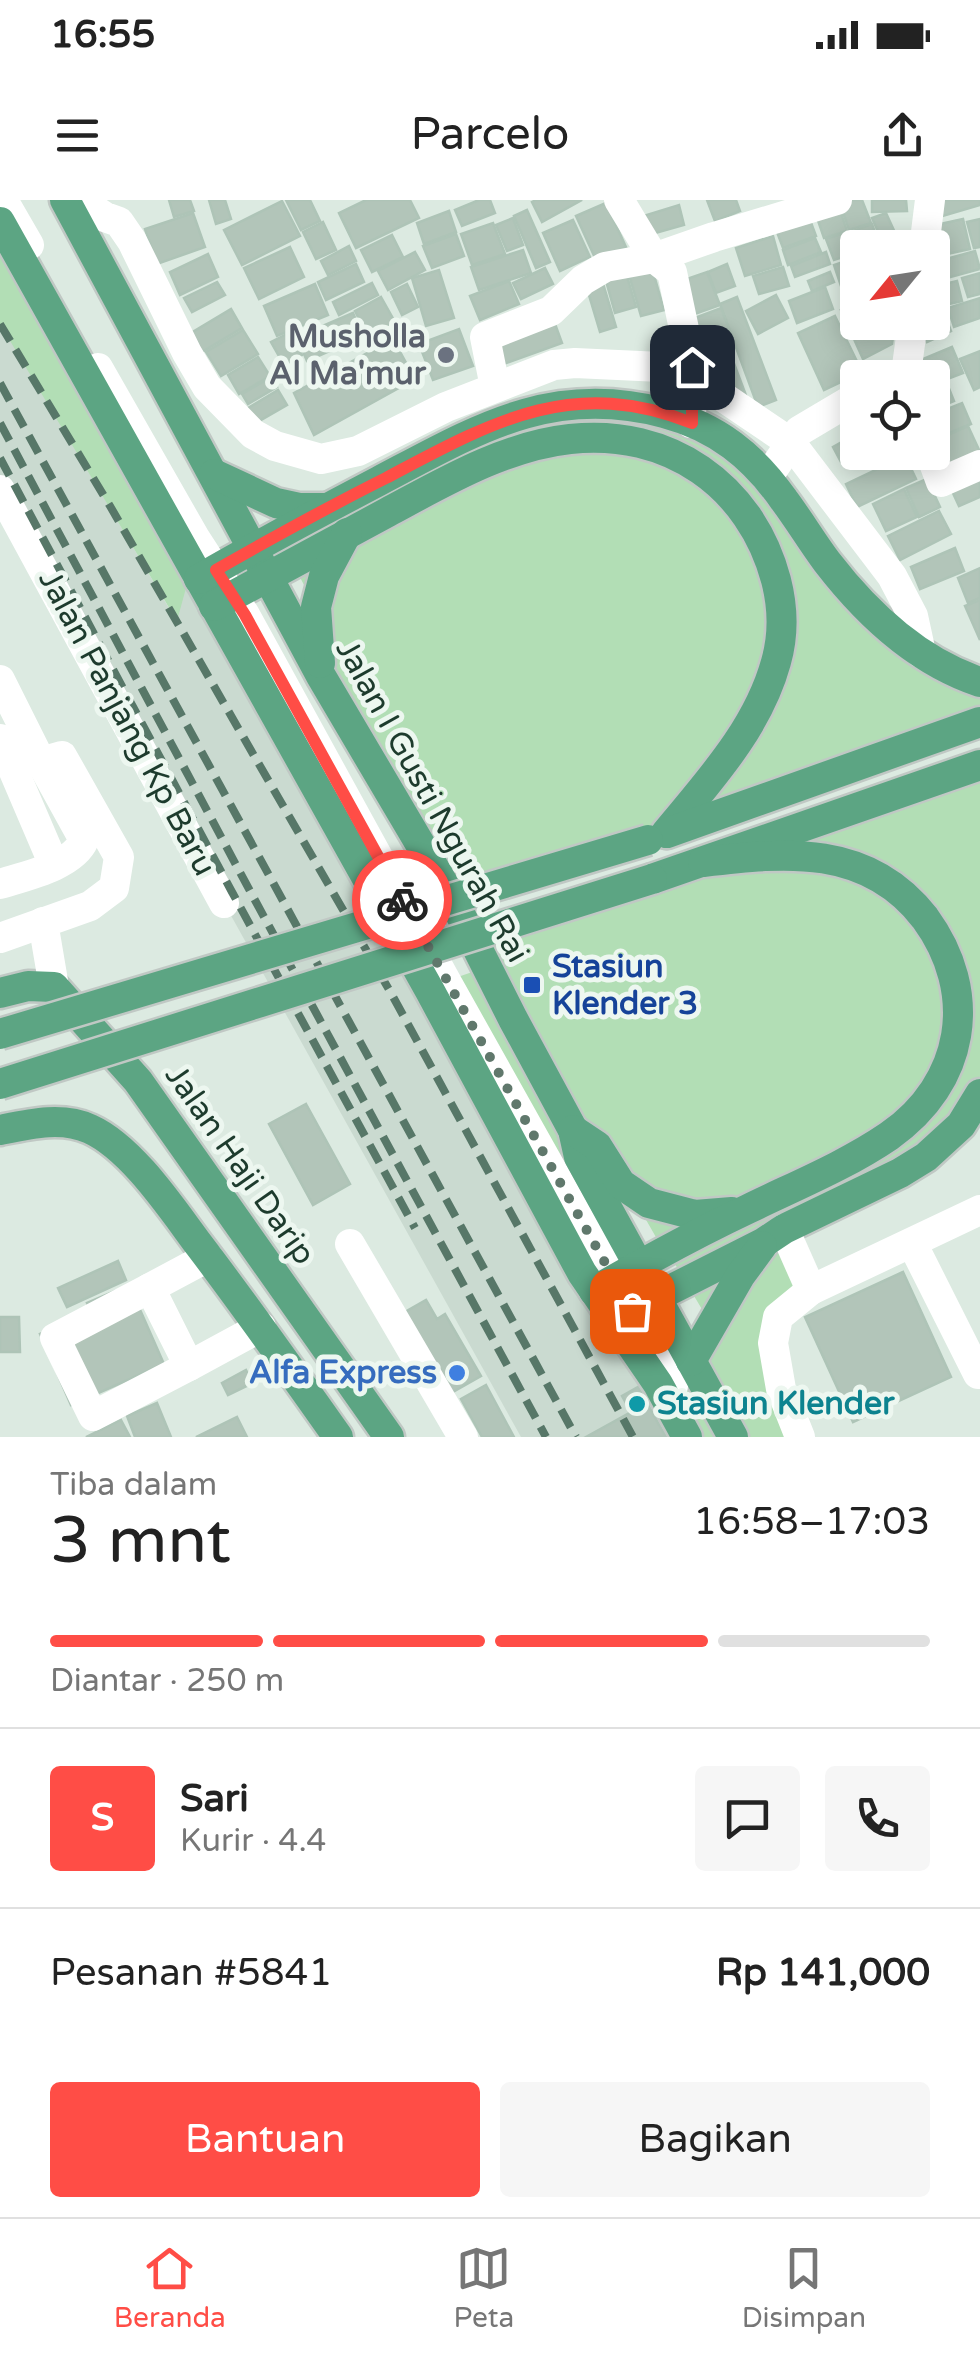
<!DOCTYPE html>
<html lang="id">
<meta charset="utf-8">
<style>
:root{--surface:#fff;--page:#f6f6f6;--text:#222;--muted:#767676;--line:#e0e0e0;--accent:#ff4d46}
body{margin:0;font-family:"Varela Round",sans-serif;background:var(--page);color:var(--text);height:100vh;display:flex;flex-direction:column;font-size:38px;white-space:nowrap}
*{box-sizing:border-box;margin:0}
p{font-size:32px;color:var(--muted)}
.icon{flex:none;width:55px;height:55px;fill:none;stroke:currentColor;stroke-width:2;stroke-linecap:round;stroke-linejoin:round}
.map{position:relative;height:1237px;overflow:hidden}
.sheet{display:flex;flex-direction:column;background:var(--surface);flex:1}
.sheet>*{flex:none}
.needle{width:65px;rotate:240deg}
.controls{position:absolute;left:840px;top:30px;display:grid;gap:20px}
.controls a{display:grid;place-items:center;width:110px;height:110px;border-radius:10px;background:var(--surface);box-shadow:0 5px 25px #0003;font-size:50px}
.pin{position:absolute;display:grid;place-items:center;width:85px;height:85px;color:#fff;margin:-42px;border-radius:20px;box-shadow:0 5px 15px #0006}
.courier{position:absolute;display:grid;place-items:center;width:100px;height:100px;margin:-50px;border:8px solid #ff4d46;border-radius:50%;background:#fff;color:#222;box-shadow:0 2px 12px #0007}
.headline em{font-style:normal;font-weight:600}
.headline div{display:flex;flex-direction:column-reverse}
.headline{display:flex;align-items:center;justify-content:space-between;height:170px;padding:0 50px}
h1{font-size:65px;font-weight:600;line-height:75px}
.bar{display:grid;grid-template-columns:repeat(4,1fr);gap:15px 10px;align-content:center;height:120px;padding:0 50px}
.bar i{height:12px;border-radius:8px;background:var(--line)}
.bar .active{background:var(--accent)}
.bar p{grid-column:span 4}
.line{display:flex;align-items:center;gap:25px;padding:0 50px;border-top:2px solid var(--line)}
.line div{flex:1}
.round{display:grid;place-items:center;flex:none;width:105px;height:105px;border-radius:10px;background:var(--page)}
.button{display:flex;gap:20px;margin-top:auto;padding:20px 50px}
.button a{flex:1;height:115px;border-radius:10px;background:var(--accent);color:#fff;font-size:40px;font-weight:600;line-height:115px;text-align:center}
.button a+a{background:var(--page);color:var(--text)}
.status{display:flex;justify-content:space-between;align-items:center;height:70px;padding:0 50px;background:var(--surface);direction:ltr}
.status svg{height:28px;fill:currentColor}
header{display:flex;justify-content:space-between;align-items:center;height:130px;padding:0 50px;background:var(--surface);font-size:45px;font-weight:600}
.tab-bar{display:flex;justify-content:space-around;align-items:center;height:140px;border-top:2px solid var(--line);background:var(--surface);font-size:28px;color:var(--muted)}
.tab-bar a{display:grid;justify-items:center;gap:5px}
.tab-bar .active{color:var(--accent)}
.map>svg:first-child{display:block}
.built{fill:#cadad0}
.green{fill:#b2deb5}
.building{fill:#b2c5b9;stroke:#aec4b7;stroke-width:2.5}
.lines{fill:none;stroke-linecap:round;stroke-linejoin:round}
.major-casing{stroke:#c0c8c4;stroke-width:35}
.minor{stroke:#fff;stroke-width:30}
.major{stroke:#5ca583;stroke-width:30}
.rail{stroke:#577768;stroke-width:8;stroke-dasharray:20 10;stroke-linecap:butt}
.major-bridge-casing{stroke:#c0c8c4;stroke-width:35;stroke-linecap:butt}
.major-bridge{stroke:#5ca583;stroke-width:30}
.done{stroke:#60786c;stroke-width:10;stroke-dasharray:0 18}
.route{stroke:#ff4d46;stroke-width:12}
.worship-dot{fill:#6b7280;stroke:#edf7f0;stroke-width:4}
.transit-dot{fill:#1a4fb4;stroke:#edf7f0;stroke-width:4}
.shop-dot{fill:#3f7fe0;stroke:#edf7f0;stroke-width:4}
.culture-dot{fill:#0f9aa8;stroke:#edf7f0;stroke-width:4}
.labels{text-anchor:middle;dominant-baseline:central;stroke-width:10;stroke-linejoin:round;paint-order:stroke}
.worship-label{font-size:32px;font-weight:bold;fill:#5b616d;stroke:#edf7f0;text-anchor:end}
.street-label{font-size:32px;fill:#1d3b2d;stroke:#edf7f0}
.transit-label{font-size:32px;font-weight:bold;fill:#164399;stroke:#edf7f0;text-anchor:start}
.shop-label{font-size:32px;font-weight:bold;fill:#366cbe;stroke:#edf7f0;text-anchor:end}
.culture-label{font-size:32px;font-weight:bold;fill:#0d838f;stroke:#edf7f0;text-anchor:start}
</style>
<div class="status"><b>16:55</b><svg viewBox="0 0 49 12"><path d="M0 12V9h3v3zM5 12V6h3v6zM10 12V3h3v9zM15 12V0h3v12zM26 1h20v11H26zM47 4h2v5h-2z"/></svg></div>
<header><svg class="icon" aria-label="menu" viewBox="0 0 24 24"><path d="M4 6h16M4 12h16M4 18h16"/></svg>Parcelo<svg class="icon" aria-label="share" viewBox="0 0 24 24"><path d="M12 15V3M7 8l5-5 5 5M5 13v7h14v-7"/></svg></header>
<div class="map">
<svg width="980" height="1237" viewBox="0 0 980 1237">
<rect width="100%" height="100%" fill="#dceae1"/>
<path class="built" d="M 0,122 L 176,420 L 192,366 L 687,1237 L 521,1237 L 224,703 L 0,290 Z"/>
<g class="green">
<path d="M 0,25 L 27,99 L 65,170 L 192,366 L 177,421 L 0,124 Z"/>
<path d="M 533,211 L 706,229 L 841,379 L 980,482 L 980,522 L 452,698 L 321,476 L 312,400 L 277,334 Z"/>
<path d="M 980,565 L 980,894 L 961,925 L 784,1029 L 811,1090 L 778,1117 L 800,1237 L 700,1237 L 632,1111 L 691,1160 L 725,1101 L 711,1095 L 706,1116 L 660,1039 L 657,1039 L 637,1004 L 621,984 L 614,1080 L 446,781 L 487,767 L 471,736 Z"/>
</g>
<g class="building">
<path d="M 169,0 L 190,0 L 194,11 L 174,17 Z"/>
<path d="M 209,0 L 225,0 L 231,19 L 216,24 Z"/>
<path d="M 286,0 L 310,0 L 320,21 L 301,30 Z"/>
<path d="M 366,0 L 410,0 L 419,18 L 356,48 L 339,13 Z"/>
<path d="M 479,0 L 490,0 L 495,13 L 462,26 L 455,10 Z"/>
<path d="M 536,0 L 582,0 L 542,22 L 532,2 Z"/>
<path d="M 707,0 L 736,0 L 740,11 L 715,21 Z"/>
<path d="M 852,0 L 862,0 L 871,23 L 849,30 L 840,4 Z"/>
<path d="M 872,0 L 906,0 L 907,11 L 872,12 Z"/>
<path d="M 933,0 L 980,0 L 980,5 L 929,20 Z"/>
<path d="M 282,1 L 300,36 L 242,65 L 224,30 Z"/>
<path d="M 837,1 L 847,31 L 824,38 L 814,9 Z"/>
<path d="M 606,3 L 626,47 L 596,60 L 576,16 Z"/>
<path d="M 679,5 L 684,25 L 645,36 L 640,17 Z"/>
<path d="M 527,10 L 550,62 L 536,68 L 514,16 Z"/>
<path d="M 449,11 L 456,32 L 424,44 L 417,23 Z"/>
<path d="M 193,13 L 205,47 L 157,64 L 145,29 Z"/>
<path d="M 886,13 L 897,37 L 883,43 L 872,18 Z"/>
<path d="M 513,18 L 523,45 L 507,51 L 496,25 Z"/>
<path d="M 963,19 L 970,49 L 938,56 L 931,26 Z"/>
<path d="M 980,19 L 980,47 L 974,48 L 967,22 Z"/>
<path d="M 573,20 L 590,57 L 560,71 L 543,33 Z"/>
<path d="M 810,20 L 816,36 L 783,48 L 777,32 Z"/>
<path d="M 323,22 L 336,50 L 316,59 L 303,32 Z"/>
<path d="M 493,23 L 505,54 L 472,65 L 461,34 Z"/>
<path d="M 872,24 L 879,44 L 869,48 L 858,48 L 856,52 L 850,32 Z"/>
<path d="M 847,32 L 855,53 L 834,60 L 826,39 Z"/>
<path d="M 456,34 L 464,56 L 432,68 L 423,46 Z"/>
<path d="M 392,35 L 403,57 L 372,72 L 361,50 Z"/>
<path d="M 773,36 L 781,65 L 745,76 L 736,48 Z"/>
<path d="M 815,38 L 821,52 L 788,65 L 783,50 Z"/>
<path d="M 349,46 L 356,61 L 328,75 L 321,61 Z"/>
<path d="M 290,47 L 304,77 L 259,99 L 244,68 Z"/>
<path d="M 523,50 L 531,73 L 479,90 L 471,67 Z"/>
<path d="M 975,51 L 980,69 L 936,81 L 932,63 Z"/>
<path d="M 415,52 L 425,70 L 388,90 L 378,71 Z"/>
<path d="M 826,52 L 830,64 L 795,77 L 791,66 Z"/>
<path d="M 208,54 L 218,77 L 180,95 L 170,72 Z"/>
<path d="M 858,57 L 858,98 L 846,101 L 834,65 Z"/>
<path d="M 650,61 L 664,110 L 641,116 L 627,68 Z"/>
<path d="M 356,64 L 364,82 L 326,100 L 318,82 Z"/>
<path d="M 727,64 L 735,86 L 716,93 L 708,72 Z"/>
<path d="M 783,67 L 789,86 L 759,94 L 753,76 Z"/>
<path d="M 545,68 L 553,84 L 521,99 L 513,83 Z"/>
<path d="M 625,69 L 636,107 L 615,113 L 604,74 Z"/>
<path d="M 439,70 L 454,118 L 426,126 L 412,78 Z"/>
<path d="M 707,72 L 720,105 L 686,117 L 678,82 Z"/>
<path d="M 830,72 L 834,82 L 812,91 L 808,81 Z"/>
<path d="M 980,73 L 980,94 L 968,97 L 962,78 Z"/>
<path d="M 602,80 L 616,127 L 600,132 L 586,85 Z"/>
<path d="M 509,81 L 519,104 L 480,120 L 470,96 Z"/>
<path d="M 957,81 L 962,101 L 932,108 L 932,87 Z"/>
<path d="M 217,82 L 225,95 L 192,112 L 184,98 Z"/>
<path d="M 372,83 L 378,95 L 339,115 L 333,102 Z"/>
<path d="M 315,84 L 328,115 L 277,136 L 264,106 Z"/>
<path d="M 407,84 L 418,107 L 402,115 L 391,92 Z"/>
<path d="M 825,87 L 833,109 L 797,123 L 789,101 Z"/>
<path d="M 776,95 L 788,118 L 758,134 L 746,111 Z"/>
<path d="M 381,97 L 395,122 L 368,137 L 355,111 Z"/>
<path d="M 737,97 L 776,200 L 758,207 L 720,104 Z"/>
<path d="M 980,98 L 980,118 L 954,127 L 948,108 Z"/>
<path d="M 858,105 L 858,122 L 895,122 L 892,144 L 863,159 L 841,110 Z"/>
<path d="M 721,108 L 731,134 L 693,148 L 684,122 Z"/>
<path d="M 231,109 L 242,128 L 202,152 L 191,133 Z"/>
<path d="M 943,110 L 951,131 L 927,142 L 919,122 L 932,122 L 932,114 Z"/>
<path d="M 353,113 L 363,136 L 307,161 L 297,137 Z"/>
<path d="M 551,113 L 562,143 L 498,166 L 487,137 Z"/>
<path d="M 835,116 L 862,172 L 824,190 L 798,133 Z"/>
<path d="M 459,129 L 473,166 L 433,180 L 419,144 Z"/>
<path d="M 243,130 L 258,154 L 221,176 L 206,152 Z"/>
<path d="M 291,132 L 302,155 L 284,165 L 271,142 Z"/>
<path d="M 724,137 L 747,198 L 711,183 L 694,149 Z"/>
<path d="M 393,139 L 415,179 L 314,235 L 294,193 Z"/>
<path d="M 952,147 L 963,173 L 932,185 L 932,178 L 922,178 L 916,162 Z"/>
<path d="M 980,151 L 980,187 L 974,190 L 960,159 Z"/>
<path d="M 258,157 L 270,176 L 239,194 L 228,175 Z"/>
<path d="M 271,177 L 277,187 L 248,204 L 242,194 Z"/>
<path d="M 946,181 L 954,201 L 932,210 L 932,187 Z"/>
<path d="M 278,190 L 287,205 L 254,224 L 245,210 Z"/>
<path d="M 962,203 L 971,224 L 932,240 L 932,215 Z"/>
<path d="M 968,226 L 980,252 L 941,269 L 932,242 Z"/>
<path d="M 858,233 L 858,252 L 841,262 L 833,247 Z"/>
<path d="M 905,256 L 916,279 L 857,307 L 846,284 Z"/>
<path d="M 980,272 L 980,297 L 959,306 L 947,280 Z"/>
<path d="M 927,279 L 940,307 L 919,317 L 906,288 Z"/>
<path d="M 904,289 L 917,317 L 886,331 L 873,304 Z"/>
<path d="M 939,311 L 951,334 L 900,360 L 888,336 Z"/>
<path d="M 955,348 L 964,371 L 920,389 L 911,367 Z"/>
<path d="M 980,368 L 980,398 L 968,403 L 958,378 Z"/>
<path d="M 980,400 L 980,440 L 965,406 Z"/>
<path d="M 306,904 L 350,984 L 313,1005 L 269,924 Z"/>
<path d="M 118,1061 L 126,1080 L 67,1107 L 58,1088 Z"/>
<path d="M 903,1072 L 951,1177 L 853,1222 L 805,1117 Z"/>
<path d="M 115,1091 L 134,1096 L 164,1164 L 71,1205 L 40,1134 L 91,1112 L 87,1103 Z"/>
<path d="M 426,1100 L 437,1119 L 445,1114 L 481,1176 L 451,1193 L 405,1112 Z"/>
<path d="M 0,1117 L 19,1117 L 20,1152 L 0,1152 Z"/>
<path d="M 246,1170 L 253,1183 L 228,1195 L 222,1183 Z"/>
<path d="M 486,1185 L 514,1237 L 482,1237 L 461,1199 Z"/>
<path d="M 638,1187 L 666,1237 L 586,1237 L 631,1212 L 622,1196 Z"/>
<path d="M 157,1203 L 171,1237 L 135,1237 L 127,1216 Z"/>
<path d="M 237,1217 L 247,1237 L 196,1237 Z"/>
<path d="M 121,1220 L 130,1237 L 86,1237 Z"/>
</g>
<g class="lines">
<g class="major-casing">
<g id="major">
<path d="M 65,0 L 321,476 L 452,698 L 513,819 L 573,930 L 579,957 L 733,1237"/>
<path d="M 0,22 L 430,791 L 582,1073 L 658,1184 L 687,1237"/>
<path d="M 214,274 L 276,303 L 299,308 L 325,308"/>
<path d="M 199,379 C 258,345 318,313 379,281 C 476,230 551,183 664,213 C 717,227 753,256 784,300 C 799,320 812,342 827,362 C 867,414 917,461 980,482"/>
<path d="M 214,406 C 272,375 330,343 388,312 C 444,282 505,246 570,239 C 668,228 751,285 776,380 C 783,407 784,434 776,462 C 758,528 709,581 666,633"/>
<path d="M 320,463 L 316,407 L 324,376 L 347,333"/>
<path d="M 667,633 L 980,522"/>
<path d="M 652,679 L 980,565"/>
<path d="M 0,793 L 28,786 L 54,787 L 138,881 L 389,1237"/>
<path d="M 0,930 C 29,924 62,916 90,929 C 132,948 172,1009 199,1045 C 247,1108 292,1172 338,1237"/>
<path d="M 573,930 L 597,946 L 621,984 L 649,1003 L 695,1015 L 732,1012"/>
<path d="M 594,1091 C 644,1062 695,1034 748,1009 C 795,986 845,966 889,936 C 965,883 980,793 925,718 C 868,644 786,652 703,662"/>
<path d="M 613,1121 L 656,1097 L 763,1043 L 784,1029 L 900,973 L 926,957 L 961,925 L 980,894"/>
<path d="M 691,1161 L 740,1076 L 762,1046"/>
</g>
</g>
<g class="minor">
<path d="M 3,0 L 29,45"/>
<path d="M 80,0 L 105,17 L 119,22 L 132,41 L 187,153 L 207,187 L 253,234 L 275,246 L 321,259 L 358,251 L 446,207 L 554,165 L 575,163 L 661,167 L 692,176 L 791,243 L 892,376 L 913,416 L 921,453"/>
<path d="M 619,0 L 654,58 L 672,72 L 692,167 L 691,223"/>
<path d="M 924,48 L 930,0"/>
<path d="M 98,168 L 195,338 L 245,415 L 446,781 L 673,1186"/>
<path d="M 902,178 L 907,166 L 913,122"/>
<path d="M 495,187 L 485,137 L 551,111 L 583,80 L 605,67 L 654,58 L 714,37 L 837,0"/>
<path d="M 930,252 L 941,282 L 980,265"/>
<path d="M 767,278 L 799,231 L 858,196"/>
<path d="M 0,290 L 224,703"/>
<path d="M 0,480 L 41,562 L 62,556 L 119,657 L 114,688 L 90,706 L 0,738"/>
<path d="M 0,539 L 54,665"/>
<path d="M 0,684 C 25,676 73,666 84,640 L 41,562"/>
<path d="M 43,722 L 54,787"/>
<path d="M 784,1029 L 811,1090"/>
<path d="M 912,1043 L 978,1174"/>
<path d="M 350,1044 L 463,1237"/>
<path d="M 208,1057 L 150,1088 L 189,1166 L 261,1127"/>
<path d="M 150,1088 L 55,1138 L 93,1216 L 189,1166"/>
<path d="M 800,1237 L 781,1189 L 773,1143 L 778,1117 L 811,1090 L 980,1010"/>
</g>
<use href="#major" class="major"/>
<g class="rail">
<path d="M 0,124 L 110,306 L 391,793 L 633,1237"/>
<path d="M 0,183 L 576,1237"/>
<path d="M 0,223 L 250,691 L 546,1237"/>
<path d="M 0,258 L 232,692 L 415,1028"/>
</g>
<g class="major-bridge-casing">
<g id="major-bridge">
<path d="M 0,834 L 648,640"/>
<path d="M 0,884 L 652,679"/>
</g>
</g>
<use href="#major-bridge" class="major-bridge"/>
</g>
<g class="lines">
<path class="done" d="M 402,700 L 632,1111"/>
<path class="route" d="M 402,700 L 245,415 L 216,370 C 272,338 328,307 386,278 C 490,223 572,175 692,223 L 692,167"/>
</g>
<circle class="worship-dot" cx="446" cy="155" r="10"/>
<rect class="transit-dot" x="522" y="775" width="20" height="20" rx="5"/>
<circle class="shop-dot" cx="457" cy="1173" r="10"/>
<circle class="culture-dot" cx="637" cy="1204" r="10"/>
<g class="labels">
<g class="worship-label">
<text x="426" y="137">Musholla<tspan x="426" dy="37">Al Ma'mur</tspan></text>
</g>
<g class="street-label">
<text transform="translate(127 523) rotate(62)">Jalan Panjang Kp Baru</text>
<text transform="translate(432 601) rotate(61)">Jalan I Gusti Ngurah Rai</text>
<text transform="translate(240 965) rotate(55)">Jalan Haji Darip</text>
</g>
<g class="transit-label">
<text x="552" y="767">Stasiun<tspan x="552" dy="37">Klender 3</tspan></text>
</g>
<g class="shop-label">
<text x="437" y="1173">Alfa Express</text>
</g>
<g class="culture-label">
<text x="657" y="1204">Stasiun Klender</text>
</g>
</g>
</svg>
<div class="controls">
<a><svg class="needle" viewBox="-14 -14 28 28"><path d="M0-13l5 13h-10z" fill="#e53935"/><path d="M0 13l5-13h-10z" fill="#767676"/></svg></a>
<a><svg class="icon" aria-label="locate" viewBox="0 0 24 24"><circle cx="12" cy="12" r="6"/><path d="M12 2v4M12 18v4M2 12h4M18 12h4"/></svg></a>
</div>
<div class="pin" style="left:632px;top:1111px;background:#ea580c"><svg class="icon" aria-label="bag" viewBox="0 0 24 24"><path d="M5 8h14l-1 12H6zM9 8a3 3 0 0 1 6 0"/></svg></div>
<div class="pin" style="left:692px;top:167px;background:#1f2937"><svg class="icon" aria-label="home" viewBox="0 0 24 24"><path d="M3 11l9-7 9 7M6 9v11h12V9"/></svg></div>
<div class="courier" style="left:402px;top:700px"><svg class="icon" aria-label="bike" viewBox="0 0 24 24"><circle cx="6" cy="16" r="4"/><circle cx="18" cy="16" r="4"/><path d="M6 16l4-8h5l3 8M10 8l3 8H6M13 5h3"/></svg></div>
</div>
<section class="sheet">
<div class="headline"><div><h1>3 mnt</h1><p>Tiba dalam</p></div><em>16:58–17:03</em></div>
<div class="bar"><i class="active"></i><i class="active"></i><i class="active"></i><i></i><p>Diantar · 250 m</p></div>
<div class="line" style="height:180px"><b class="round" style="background:var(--accent);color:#fff">S</b><div><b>Sari</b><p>Kurir · 4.4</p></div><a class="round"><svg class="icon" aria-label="chat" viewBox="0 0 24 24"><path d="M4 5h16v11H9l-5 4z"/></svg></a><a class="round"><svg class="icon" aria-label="phone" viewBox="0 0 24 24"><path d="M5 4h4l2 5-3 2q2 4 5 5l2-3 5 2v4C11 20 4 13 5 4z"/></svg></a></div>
<div class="line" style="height:130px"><div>Pesanan #5841</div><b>Rp 141,000</b></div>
<div class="button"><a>Bantuan</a><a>Bagikan</a></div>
</section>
<nav class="tab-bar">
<a class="active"><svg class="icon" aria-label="home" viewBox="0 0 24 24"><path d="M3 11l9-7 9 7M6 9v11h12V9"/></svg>Beranda</a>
<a><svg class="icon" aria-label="map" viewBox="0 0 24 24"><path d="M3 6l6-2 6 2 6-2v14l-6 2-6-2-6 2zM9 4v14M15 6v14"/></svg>Peta</a>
<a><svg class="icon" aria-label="saved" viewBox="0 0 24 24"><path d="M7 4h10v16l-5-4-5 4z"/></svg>Disimpan</a>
</nav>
